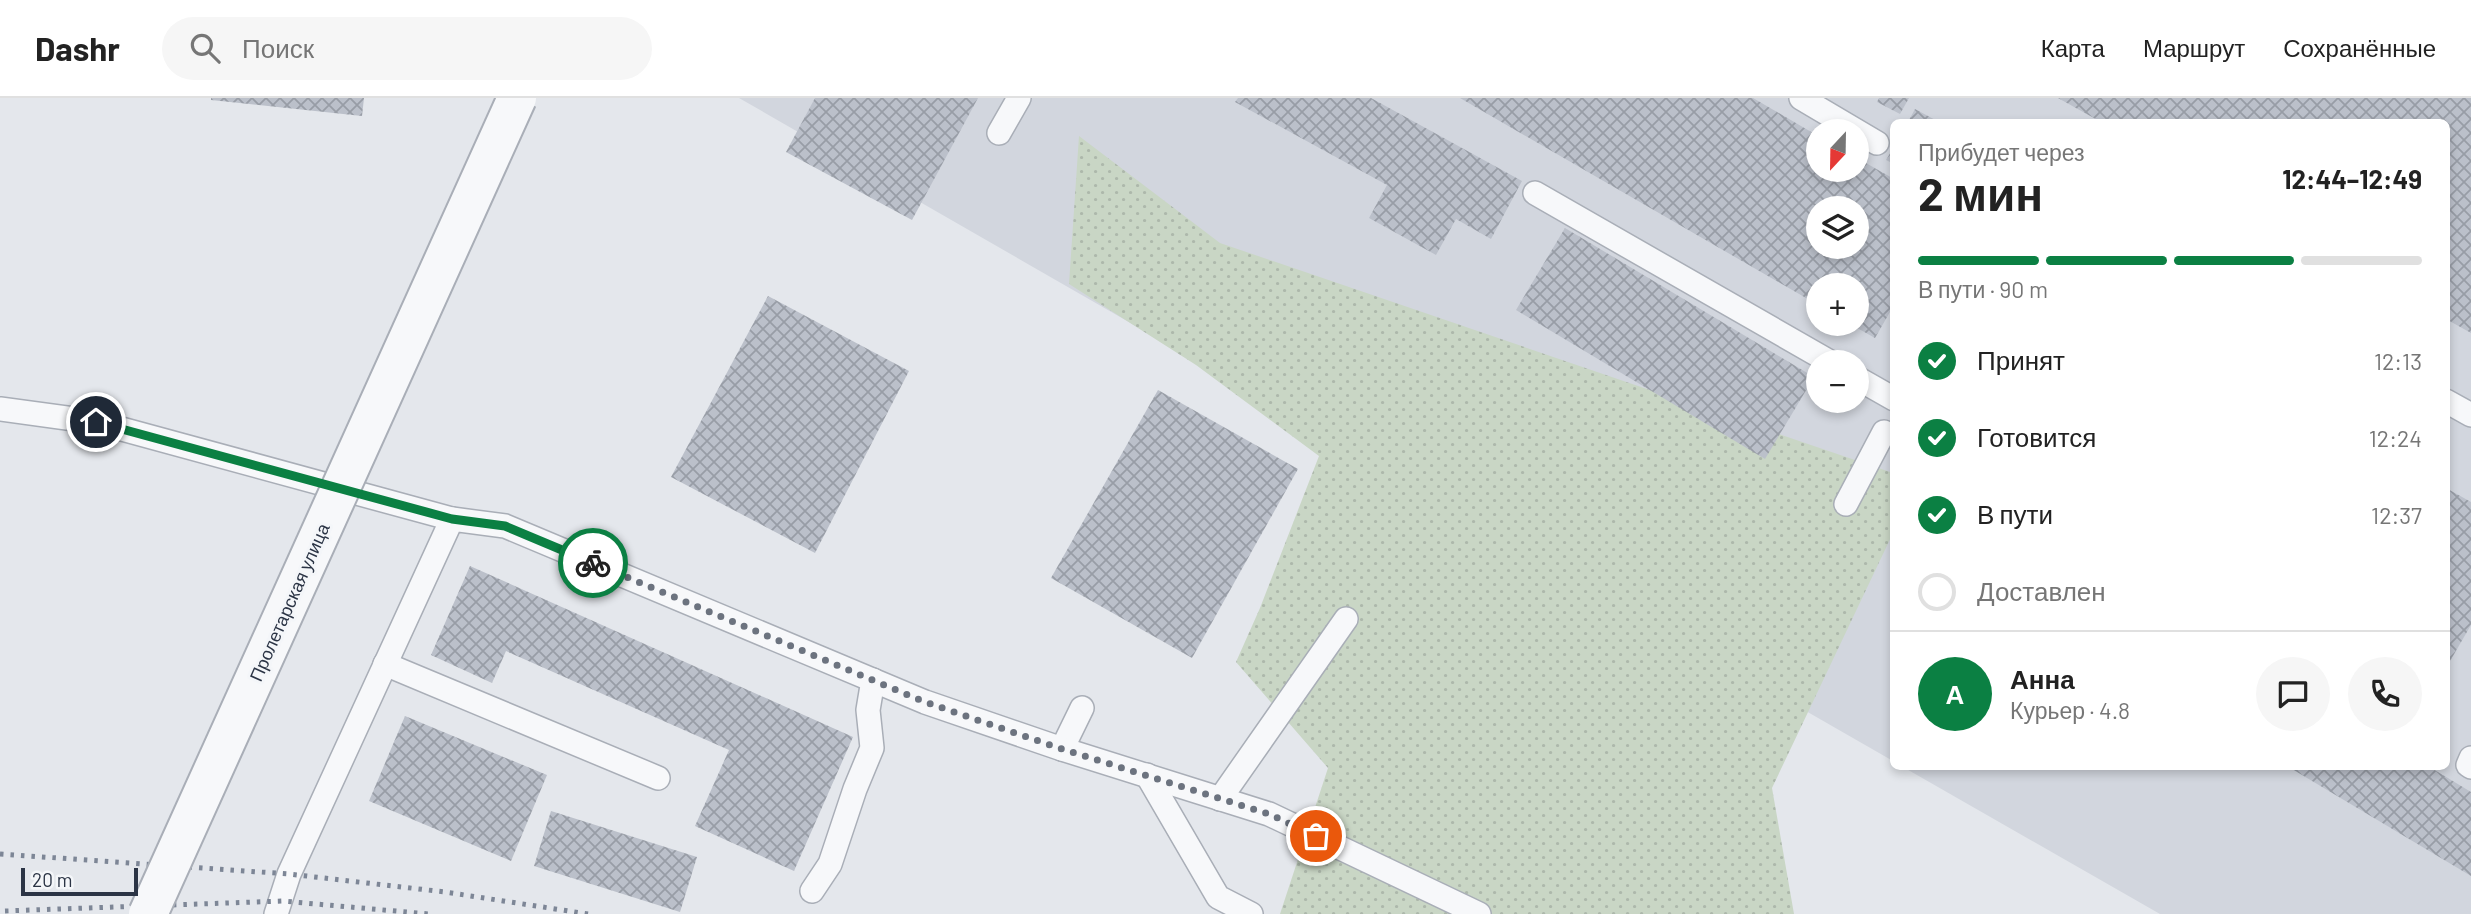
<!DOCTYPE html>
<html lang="ru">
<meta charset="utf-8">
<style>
:root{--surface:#fff;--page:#f6f6f6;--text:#222;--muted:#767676;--line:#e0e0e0;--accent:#0b8043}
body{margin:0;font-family:Barlow,sans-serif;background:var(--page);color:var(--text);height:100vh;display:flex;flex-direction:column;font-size:26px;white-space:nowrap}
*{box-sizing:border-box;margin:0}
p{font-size:23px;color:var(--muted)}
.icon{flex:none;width:38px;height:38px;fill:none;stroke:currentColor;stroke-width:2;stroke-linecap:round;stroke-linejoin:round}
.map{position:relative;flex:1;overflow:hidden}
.details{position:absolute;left:1890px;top:21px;width:560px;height:651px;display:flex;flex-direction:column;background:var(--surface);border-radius:10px;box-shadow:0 4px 10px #0003}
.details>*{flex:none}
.needle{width:46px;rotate:202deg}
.buttons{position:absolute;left:1806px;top:21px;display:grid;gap:14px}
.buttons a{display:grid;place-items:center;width:63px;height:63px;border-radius:50%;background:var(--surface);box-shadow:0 4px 10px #0003;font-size:35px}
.scale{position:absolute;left:21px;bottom:18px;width:117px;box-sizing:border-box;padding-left:7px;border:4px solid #2b3445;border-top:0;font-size:19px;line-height:24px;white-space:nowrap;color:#2b3445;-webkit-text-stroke:5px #f4f6f9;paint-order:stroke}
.pin{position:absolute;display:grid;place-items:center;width:60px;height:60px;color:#fff;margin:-30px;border:4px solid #fff;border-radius:50%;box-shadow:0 2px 7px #0007}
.courier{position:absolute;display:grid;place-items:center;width:70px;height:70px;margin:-35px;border:5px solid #0b8043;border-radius:50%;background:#fff;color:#222;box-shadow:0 2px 9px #0007}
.head em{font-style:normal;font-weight:700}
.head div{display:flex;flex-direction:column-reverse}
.head{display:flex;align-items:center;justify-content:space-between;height:119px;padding:0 28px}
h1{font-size:46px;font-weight:700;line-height:52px}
.bar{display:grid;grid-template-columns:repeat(4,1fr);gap:10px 7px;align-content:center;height:84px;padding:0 28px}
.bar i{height:9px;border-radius:5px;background:var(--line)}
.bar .current{background:var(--accent)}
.bar p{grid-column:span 4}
.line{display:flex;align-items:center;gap:18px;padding:0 28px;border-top:2px solid var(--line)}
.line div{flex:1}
.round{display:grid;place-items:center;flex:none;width:74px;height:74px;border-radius:37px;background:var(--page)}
ol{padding:0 28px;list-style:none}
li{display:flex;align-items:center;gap:21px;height:77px}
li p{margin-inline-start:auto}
li .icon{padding:7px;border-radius:50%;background:var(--accent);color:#fff;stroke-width:4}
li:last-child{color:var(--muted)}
li i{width:38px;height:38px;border:4px solid var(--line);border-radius:50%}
header{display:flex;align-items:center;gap:42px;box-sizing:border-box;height:98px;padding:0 35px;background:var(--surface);border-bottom:2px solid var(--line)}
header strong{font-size:33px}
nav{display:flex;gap:38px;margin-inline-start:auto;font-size:24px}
.search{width:490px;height:63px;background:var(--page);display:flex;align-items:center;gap:18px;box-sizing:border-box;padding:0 24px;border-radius:38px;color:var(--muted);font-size:26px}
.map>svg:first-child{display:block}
.built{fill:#d2d6de;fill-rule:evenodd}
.grass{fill:url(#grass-dots)}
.building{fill:url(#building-cross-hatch);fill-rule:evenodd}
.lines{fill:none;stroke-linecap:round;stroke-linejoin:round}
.service-casing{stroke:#a9aeb7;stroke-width:26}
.service{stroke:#f7f8fa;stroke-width:23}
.rail{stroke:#7d8696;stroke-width:5;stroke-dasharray:3.5 7;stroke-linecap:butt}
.tertiary-bridge-casing{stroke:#a9aeb7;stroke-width:42;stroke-linecap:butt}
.tertiary-bridge{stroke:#f7f8fa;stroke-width:38}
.done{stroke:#6c737f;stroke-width:7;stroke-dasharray:0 12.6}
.route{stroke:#0b8043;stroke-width:9}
.labels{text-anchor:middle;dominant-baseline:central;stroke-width:6;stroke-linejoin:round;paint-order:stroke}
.street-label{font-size:18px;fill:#2b3445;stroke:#f4f6f9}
</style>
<header>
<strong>Dashr</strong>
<div class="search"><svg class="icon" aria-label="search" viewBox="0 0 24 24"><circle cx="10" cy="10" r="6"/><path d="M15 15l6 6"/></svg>Поиск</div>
<nav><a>Карта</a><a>Маршрут</a><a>Сохранённые</a></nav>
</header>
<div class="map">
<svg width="2471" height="816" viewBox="0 0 2471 816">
<defs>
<pattern id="grass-dots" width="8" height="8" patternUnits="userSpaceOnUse" patternTransform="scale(1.75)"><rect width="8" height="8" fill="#c9d6c5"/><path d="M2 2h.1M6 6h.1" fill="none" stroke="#adb8ab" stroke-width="1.8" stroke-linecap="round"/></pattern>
<pattern id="building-cross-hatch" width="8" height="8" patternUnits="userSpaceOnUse" patternTransform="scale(1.75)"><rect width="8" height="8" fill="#bbc0ca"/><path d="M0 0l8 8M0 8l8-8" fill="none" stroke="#989da6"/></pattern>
</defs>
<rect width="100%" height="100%" fill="#e4e7ec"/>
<path class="built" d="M 739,0 L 2471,0 L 2471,816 L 2160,816 L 1903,669 L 2446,668 L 2446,24 L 1894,24 L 1893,663 ZM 1818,33 L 1857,33 L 1857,72 L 1818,72 ZM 1818,110 L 1857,110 L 1857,149 L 1818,149 ZM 1818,187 L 1857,187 L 1857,226 L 1818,226 ZM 1818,264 L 1857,264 L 1857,303 L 1818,303 Z"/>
<path class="grass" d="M 1079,38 L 1220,145 L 1893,375 L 1893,435 L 1772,690 L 1794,816 L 1280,816 L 1328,670 L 1236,564 L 1260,510 L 1319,358 L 1196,267 L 1069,186 Z"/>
<g class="building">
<path d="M 211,0 L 364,0 L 362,18 L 211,2 Z"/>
<path d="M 815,0 L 978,0 L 912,122 L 786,54 Z"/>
<path d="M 1238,0 L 1371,0 L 1522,83 L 1491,141 L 1456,121 L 1436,157 L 1369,120 L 1387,87 L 1235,4 Z"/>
<path d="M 1460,0 L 1753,0 L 1818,38 L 1818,72 L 1857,72 L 1857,60 L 1894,81 L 1894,207 L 1875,240 L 1850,226 L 1857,226 L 1857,187 L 1818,187 L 1818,207 ZM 1818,110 L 1857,110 L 1857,149 L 1818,149 Z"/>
<path d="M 1879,0 L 1909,0 L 1900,16 L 1877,4 Z"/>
<path d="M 2058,0 L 2471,0 L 2471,235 L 2446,221 L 2446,24 L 2101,24 Z"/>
<path d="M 1915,11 L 1939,24 L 1908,24 Z"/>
<path d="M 1894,49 L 1894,66 L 1886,62 Z"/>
<path d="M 1565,130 L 1814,279 L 1765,361 L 1516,212 Z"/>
<path d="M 768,198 L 909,273 L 815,455 L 671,379 Z"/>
<path d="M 1158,292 L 1298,371 L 1192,560 L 1051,480 Z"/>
<path d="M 2446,390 L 2471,404 L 2471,527 L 2446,570 Z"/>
<path d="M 470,468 L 853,639 L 794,773 L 695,728 L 729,652 L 506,553 L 492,585 L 431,557 Z"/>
<path d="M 405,618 L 547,677 L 511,763 L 369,703 Z"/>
<path d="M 2287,668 L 2428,668 L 2471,694 L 2471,778 Z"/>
<path d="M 551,713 L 697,759 L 680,814 L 534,768 Z"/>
</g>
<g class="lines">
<g class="service-casing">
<g id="service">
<path d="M 1801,0 L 1877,45"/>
<path d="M 999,35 L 1019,0"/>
<path d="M 1535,95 L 1830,264"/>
<path d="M 1857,280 L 1894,301"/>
<path d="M 2446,303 L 2471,317"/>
<path d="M 0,311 L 96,324 L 452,421"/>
<path d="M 1846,406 L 1884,334"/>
<path d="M 385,566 L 658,680"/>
<path d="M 1062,651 L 1082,610"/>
<path d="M 2471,660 L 2468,667 L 2471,669"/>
<path d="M 1147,677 L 1218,799 L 1251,816"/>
<path d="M 1220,701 L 1346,521"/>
<path d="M 812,793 L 830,766 L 855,691 L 872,650 L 868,612 L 873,582"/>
<path d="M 276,816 L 289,776 L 452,421 L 505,428 L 925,604 L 1062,651 L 1269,716 L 1479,816"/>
</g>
</g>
<use href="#service" class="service"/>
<g class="rail">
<path d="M 0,756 L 289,776 L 445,794 L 588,816"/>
<path d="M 5,813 L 282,803 L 429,816"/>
</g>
<g class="tertiary-bridge-casing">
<path id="tertiary-bridge" d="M 148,816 L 517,0"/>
</g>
<use href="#tertiary-bridge" class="tertiary-bridge"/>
</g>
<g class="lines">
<path class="done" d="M 593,465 L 925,604 L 1062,651 L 1269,716 L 1316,738"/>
<path class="route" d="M 96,324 L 452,421 L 505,428 L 593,465"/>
</g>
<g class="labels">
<g class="street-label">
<text transform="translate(289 504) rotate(-66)">Пролетарская улица</text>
</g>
</g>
</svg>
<div class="buttons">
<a><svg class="needle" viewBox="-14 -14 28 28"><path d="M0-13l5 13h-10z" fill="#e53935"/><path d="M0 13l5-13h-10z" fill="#767676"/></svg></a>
<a><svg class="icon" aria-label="layers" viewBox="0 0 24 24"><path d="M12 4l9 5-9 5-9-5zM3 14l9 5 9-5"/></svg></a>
<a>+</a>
<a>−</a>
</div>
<div class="scale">20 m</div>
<div class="pin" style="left:1316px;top:738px;background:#ea580c"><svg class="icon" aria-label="bag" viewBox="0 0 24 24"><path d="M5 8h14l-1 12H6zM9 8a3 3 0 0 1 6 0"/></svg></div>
<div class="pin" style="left:96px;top:324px;background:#1f2937"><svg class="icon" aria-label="home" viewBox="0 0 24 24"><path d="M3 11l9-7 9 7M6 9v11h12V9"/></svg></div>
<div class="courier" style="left:593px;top:465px"><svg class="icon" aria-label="bike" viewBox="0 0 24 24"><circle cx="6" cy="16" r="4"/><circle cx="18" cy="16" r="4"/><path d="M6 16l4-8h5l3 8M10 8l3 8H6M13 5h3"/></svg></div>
<section class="details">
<div class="head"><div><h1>2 мин</h1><p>Прибудет через</p></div><em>12:44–12:49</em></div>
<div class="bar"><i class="current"></i><i class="current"></i><i class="current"></i><i></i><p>В пути · 90 m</p></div>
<ol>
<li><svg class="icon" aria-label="check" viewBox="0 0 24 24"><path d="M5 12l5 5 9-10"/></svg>Принят<p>12:13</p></li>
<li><svg class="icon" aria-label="check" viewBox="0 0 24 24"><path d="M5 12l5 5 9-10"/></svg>Готовится<p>12:24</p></li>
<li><svg class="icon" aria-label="check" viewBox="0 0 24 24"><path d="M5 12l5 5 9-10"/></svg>В пути<p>12:37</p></li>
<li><i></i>Доставлен</li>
</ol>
<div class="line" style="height:126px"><b class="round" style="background:var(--accent);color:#fff">А</b><div><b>Анна</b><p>Курьер · 4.8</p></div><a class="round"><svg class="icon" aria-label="chat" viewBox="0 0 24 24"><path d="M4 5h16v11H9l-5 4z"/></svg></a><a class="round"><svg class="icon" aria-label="phone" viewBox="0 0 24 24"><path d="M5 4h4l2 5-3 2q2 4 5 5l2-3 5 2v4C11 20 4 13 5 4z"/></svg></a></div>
</section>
</div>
